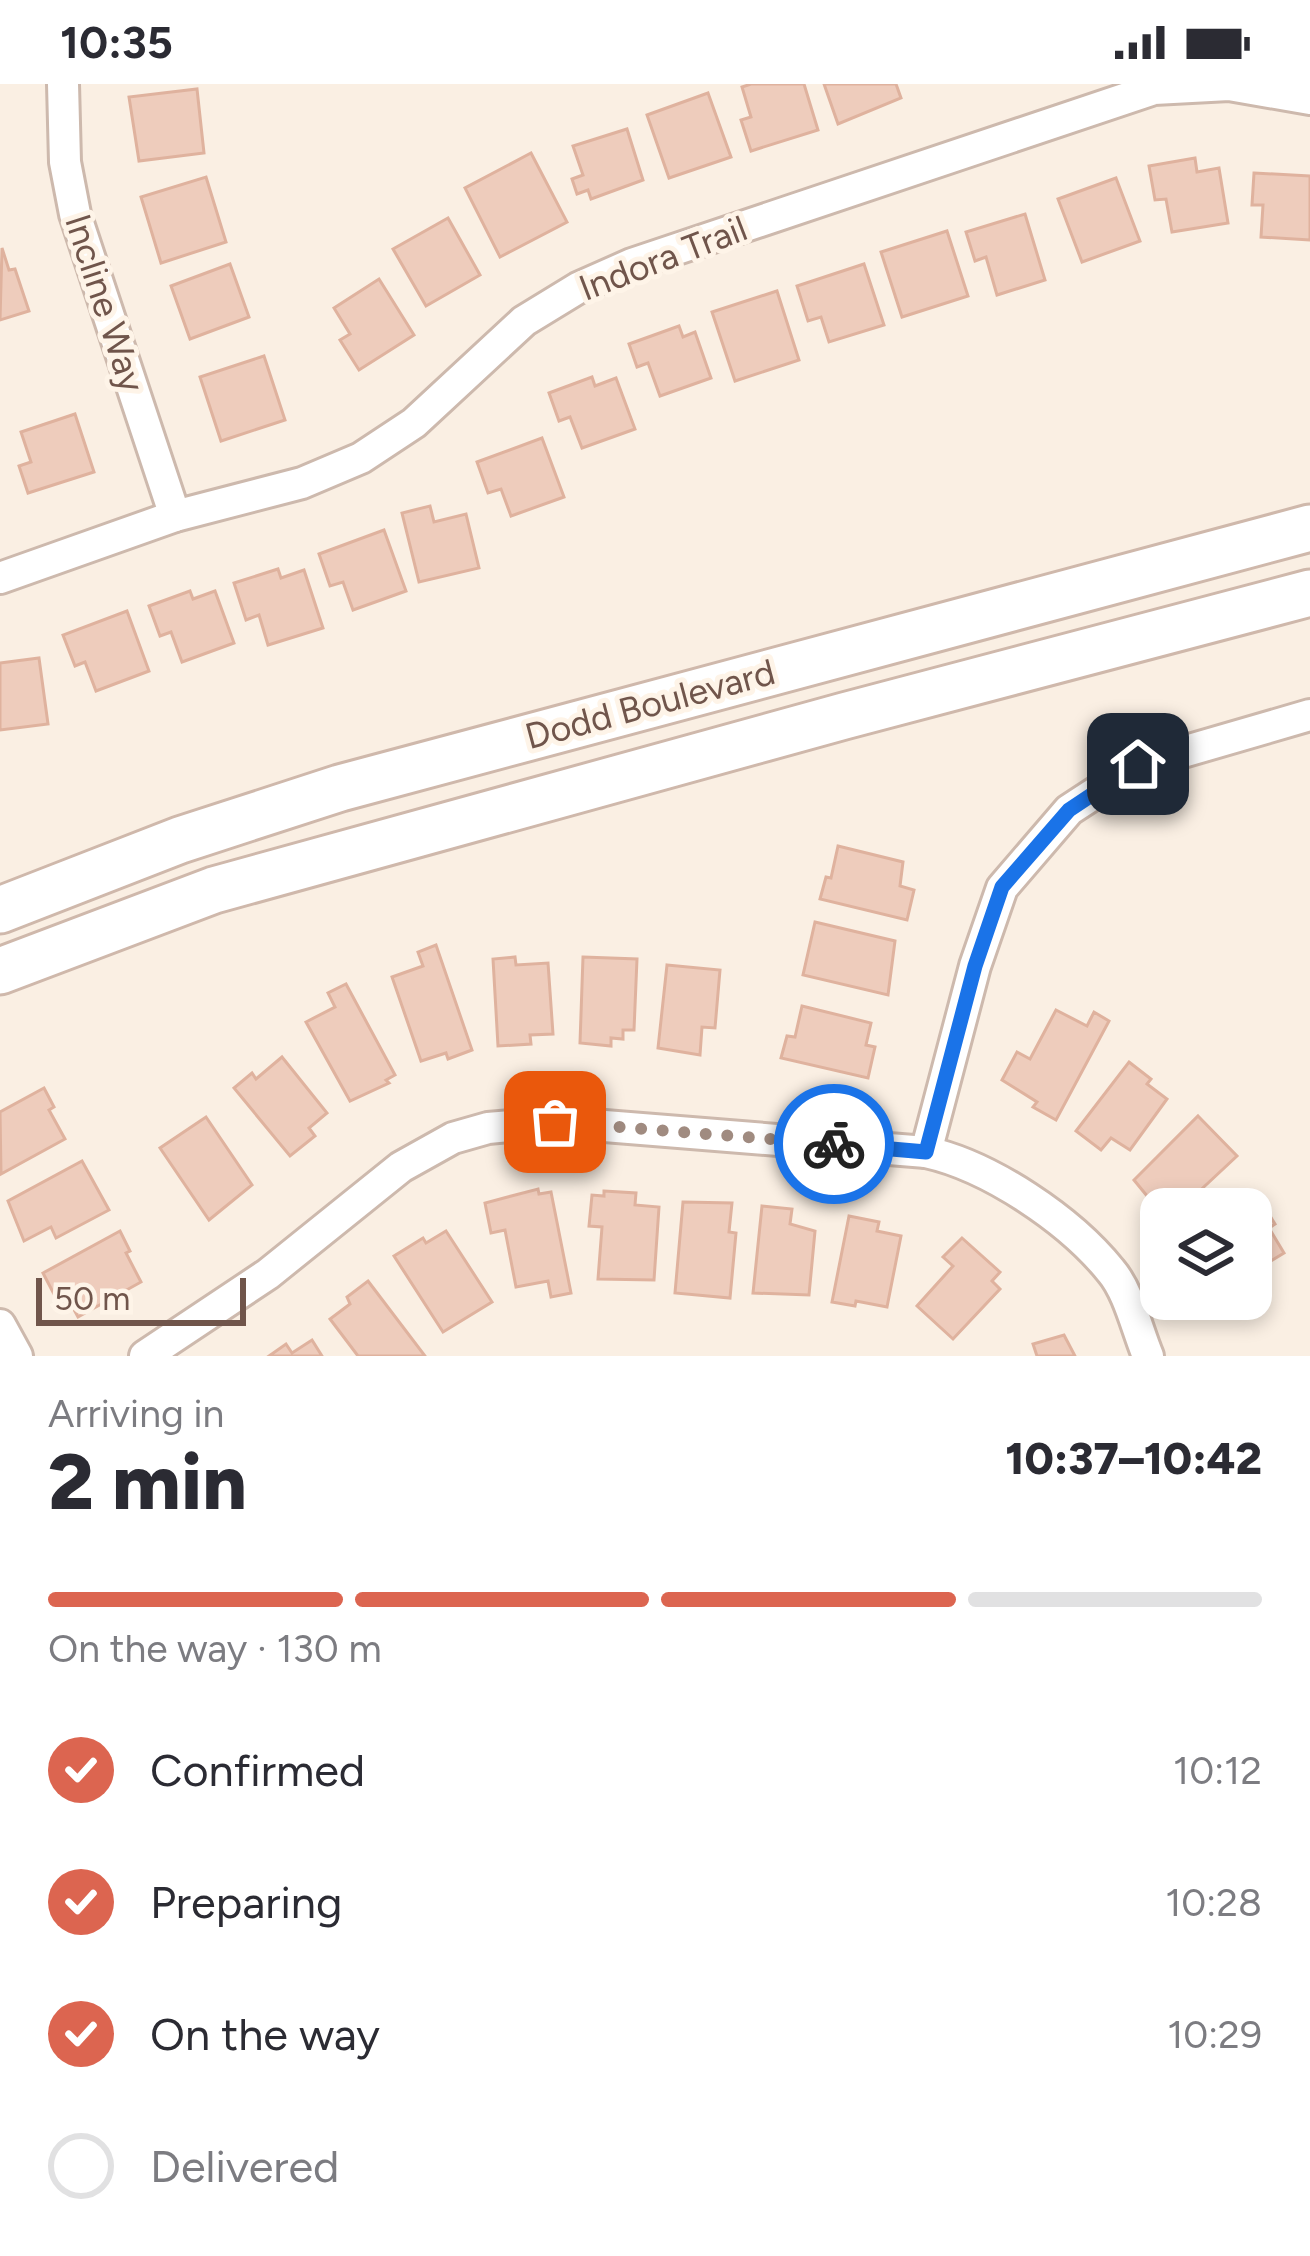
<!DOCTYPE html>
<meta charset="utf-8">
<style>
:root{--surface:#fff;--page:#f7f7f7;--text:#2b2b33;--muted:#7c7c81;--line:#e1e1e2;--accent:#dc6550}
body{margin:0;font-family:Figtree,sans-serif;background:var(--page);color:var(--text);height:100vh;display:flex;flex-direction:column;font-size:45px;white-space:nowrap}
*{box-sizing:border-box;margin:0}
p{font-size:39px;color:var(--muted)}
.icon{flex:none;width:66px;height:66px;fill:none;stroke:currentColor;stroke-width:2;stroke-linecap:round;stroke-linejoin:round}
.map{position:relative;height:1272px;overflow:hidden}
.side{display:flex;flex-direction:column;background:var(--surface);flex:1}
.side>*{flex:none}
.controls{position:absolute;left:1140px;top:1104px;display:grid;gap:24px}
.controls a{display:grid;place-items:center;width:132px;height:132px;border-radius:24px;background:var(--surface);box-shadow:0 6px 18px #0003;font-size:60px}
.scale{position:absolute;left:36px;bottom:30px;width:210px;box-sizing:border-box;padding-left:12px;border:6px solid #70554b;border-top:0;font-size:33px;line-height:42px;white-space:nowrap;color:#70554b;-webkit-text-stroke:9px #fef4e8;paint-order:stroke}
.pin{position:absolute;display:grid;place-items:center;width:102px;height:102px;color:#fff;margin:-51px;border-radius:24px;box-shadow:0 6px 18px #0006}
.courier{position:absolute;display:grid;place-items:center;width:120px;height:120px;margin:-60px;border:9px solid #1a73e8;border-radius:50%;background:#fff;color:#222;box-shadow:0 3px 15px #0007}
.summary em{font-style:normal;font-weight:800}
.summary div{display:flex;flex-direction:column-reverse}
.summary{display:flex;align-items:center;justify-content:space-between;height:204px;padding:0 48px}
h1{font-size:78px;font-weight:800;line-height:90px}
.bar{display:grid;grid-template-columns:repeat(4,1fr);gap:18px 12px;align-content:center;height:144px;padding:0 48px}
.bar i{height:15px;border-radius:9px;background:var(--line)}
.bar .selected{background:var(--accent)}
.bar p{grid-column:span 4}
ol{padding:0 48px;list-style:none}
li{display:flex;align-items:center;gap:36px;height:132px}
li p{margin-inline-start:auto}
li .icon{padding:12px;border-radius:50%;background:var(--accent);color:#fff;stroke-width:4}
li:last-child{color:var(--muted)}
li i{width:66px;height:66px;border:6px solid var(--line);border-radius:50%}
.status{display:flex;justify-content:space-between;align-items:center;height:84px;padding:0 60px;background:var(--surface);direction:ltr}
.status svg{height:33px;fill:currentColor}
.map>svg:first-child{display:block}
.building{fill:#eeccbc;stroke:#dfb29e;stroke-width:3}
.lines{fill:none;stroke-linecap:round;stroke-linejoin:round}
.street-casing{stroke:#cdb9ad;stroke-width:36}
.secondary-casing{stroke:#cfb8ab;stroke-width:51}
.street{stroke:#fff;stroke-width:30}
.secondary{stroke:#fff;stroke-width:45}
.done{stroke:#a08b80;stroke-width:12;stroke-dasharray:0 21.6}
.route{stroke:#1a73e8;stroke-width:15}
.labels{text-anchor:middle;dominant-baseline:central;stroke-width:10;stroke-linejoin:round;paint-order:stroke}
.street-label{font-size:36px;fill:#70554b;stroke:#fef4e8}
</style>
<div class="status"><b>10:35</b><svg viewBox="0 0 49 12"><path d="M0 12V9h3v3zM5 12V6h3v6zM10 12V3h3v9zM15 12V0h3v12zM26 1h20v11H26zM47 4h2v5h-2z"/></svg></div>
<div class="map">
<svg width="1310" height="1272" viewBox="0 0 1310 1272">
<rect width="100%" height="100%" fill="#faefe3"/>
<g class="building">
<path d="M 751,0 L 804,0 L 818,46 L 751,67 L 741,36 L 751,33 L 742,3 Z"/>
<path d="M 824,0 L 896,0 L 901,14 L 838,40 Z"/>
<path d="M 197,5 L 204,69 L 139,77 L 129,13 Z"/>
<path d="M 708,9 L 731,73 L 669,94 L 647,31 Z"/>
<path d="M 627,45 L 643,96 L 591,115 L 588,106 L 577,110 L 572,95 L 583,91 L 573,62 Z"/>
<path d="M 531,69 L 567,138 L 500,173 L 465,104 Z"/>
<path d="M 1195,74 L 1197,88 L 1219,84 L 1228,139 L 1172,148 L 1166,115 L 1155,116 L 1149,82 Z"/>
<path d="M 1254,89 L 1310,92 L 1310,156 L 1261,153 L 1263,121 L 1252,121 Z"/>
<path d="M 206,93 L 226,158 L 161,179 L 141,113 Z"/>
<path d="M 1116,94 L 1140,157 L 1082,178 L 1058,115 Z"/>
<path d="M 1025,130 L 1045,196 L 997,211 L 986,173 L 975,177 L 966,148 Z"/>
<path d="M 448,134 L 480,191 L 426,222 L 393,165 Z"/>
<path d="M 947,147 L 968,212 L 902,233 L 881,168 Z"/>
<path d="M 2,164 L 9,186 L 15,185 L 29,227 L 0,236 Z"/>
<path d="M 230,180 L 249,233 L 190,255 L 171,202 Z"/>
<path d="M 864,180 L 884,241 L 829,258 L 821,233 L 808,237 L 797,202 Z"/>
<path d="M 379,195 L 414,251 L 359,286 L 340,256 L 350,250 L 334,224 Z"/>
<path d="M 777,207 L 799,276 L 735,297 L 712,228 Z"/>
<path d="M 679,242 L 683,253 L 695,248 L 711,294 L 660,312 L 648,279 L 637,283 L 629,260 Z"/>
<path d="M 264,272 L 285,336 L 221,357 L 200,293 Z"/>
<path d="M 592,293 L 595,302 L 616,294 L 635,345 L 582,364 L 570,333 L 559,337 L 549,309 Z"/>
<path d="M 75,330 L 94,388 L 28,409 L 19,382 L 31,378 L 21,348 Z"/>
<path d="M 542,354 L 564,413 L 511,432 L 501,405 L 488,409 L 477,378 Z"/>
<path d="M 430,422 L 434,438 L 466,430 L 479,484 L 419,498 L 402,429 Z"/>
<path d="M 384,446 L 406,507 L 353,526 L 343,498 L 330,502 L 319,470 Z"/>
<path d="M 278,485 L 281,494 L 304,486 L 323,544 L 268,561 L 259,531 L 246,536 L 234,499 Z"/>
<path d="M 190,507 L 193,515 L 215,507 L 234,559 L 182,578 L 171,548 L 160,552 L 149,522 Z"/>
<path d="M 127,527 L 149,587 L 96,607 L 85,578 L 75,582 L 63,551 Z"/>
<path d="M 39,574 L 48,640 L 0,646 L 0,579 Z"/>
<path d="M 838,762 L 903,778 L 900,802 L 914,806 L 907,836 L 820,815 L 826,793 L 831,794 Z"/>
<path d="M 815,838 L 895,857 L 888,911 L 803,891 Z"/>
<path d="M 436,861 L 472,966 L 448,975 L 446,969 L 421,977 L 392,893 L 423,882 L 418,868 Z"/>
<path d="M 515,873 L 516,881 L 548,879 L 553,950 L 530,951 L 531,960 L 498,962 L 493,875 Z"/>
<path d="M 583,873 L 637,875 L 634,946 L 623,946 L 623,955 L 611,954 L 611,962 L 580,959 Z"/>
<path d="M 667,881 L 720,886 L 715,944 L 702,943 L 700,971 L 658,964 Z"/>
<path d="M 346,900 L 395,991 L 386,996 L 389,999 L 350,1017 L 306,938 L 335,923 L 328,909 Z"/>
<path d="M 802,922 L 871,939 L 866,961 L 875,963 L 868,994 L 781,974 L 787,952 L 795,953 Z"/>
<path d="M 1056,926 L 1087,942 L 1094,928 L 1109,937 L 1056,1036 L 1033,1023 L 1037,1018 L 1002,996 L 1017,968 L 1030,975 Z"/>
<path d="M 282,973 L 327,1029 L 309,1044 L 315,1052 L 290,1072 L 234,1004 L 252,989 L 256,995 Z"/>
<path d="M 1129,978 L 1151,995 L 1147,1000 L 1167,1015 L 1130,1066 L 1111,1054 L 1101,1066 L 1076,1047 Z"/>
<path d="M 44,1004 L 54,1023 L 49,1026 L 65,1055 L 1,1090 L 0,1028 Z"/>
<path d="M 1198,1032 L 1237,1072 L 1192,1114 L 1188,1110 L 1173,1125 L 1161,1125 L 1161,1129 L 1134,1096 Z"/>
<path d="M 206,1033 L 252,1101 L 209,1136 L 160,1064 Z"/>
<path d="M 82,1077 L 109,1126 L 56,1154 L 51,1143 L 24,1157 L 8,1117 Z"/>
<path d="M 538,1105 L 539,1110 L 551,1108 L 571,1209 L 551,1213 L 548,1197 L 516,1203 L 505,1146 L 491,1149 L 485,1119 Z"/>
<path d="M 604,1107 L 636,1109 L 635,1121 L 659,1123 L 654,1196 L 598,1195 L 602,1143 L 589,1142 L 592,1111 L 604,1112 Z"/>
<path d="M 683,1118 L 732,1119 L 729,1148 L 736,1149 L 730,1214 L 675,1209 Z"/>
<path d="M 1262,1119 L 1275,1140 L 1269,1144 L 1284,1169 L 1251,1189 L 1251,1126 Z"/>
<path d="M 762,1122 L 792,1125 L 790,1140 L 815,1147 L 809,1211 L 753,1209 Z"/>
<path d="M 849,1132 L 879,1138 L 877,1147 L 901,1152 L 887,1223 L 856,1217 L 855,1222 L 832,1218 Z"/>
<path d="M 120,1147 L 130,1167 L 126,1169 L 141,1198 L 78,1233 L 66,1211 L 57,1216 L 43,1189 Z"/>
<path d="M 446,1147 L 492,1218 L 443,1248 L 394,1172 L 423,1154 L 426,1159 Z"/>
<path d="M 962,1154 L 1000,1188 L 992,1197 L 1000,1205 L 953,1255 L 917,1222 L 953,1182 L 943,1173 Z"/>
<path d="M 368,1197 L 425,1272 L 358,1272 L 330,1235 L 350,1220 L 347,1213 Z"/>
<path d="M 1064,1251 L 1075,1272 L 1037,1272 L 1033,1260 Z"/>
<path d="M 312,1256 L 322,1272 L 269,1272 L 286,1260 L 292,1269 Z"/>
</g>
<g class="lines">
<g class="street-casing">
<g id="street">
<path d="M 63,0 L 65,78 L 75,130 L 175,432"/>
<path d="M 0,494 L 175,432 L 302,399 L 361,374 L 414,339 L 524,237 L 578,204 L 632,180 L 1154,5 L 1229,1 L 1310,15"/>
<path d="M 926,1068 L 975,882 L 1002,804 L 1069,726 L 1138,681 L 1310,631"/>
<path d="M 0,1241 L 17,1272"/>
<path d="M 145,1272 L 268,1190 L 401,1083 L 453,1054 L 488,1044 L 555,1038 L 926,1068 C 990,1082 1070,1136 1111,1187 C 1129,1208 1137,1246 1148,1272"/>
</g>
</g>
<g class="secondary-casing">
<g id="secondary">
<path d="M 0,826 L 180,756 L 340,704 L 1310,444"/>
<path d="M 0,887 L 214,806 L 844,632 L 1310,509"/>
</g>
</g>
<use href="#street" class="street"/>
<use href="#secondary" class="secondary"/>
</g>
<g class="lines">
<path class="done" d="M 555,1038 L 834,1060"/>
<path class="route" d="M 834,1060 L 926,1068 L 975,882 L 1002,803 L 1069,726 L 1138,680"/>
</g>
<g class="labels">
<g class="street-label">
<text transform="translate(663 174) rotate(-21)">Indora Trail</text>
<text transform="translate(105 219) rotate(72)">Incline Way</text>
<text transform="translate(650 620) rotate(-15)">Dodd Boulevard</text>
</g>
</g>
</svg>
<div class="controls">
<a><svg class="icon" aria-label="layers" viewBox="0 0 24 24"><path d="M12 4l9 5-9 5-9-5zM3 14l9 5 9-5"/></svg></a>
</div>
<div class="scale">50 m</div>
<div class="pin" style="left:555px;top:1038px;background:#ea580c"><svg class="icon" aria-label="bag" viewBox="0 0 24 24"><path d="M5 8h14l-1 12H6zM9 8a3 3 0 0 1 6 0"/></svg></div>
<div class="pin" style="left:1138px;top:680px;background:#1f2937"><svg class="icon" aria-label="home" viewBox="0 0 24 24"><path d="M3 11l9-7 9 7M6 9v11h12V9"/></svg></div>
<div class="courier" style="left:834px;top:1060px"><svg class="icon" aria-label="bike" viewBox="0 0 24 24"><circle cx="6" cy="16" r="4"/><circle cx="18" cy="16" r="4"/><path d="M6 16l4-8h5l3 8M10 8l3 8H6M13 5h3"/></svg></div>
</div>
<section class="side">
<div class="summary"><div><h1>2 min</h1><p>Arriving in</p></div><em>10:37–10:42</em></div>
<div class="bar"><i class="selected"></i><i class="selected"></i><i class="selected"></i><i></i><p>On the way · 130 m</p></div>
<ol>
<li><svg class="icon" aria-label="check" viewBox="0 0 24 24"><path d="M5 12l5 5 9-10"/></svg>Confirmed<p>10:12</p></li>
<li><svg class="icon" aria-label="check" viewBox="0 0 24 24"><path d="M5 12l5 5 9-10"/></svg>Preparing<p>10:28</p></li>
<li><svg class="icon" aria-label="check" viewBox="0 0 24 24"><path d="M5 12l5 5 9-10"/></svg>On the way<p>10:29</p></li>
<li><i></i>Delivered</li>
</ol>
</section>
